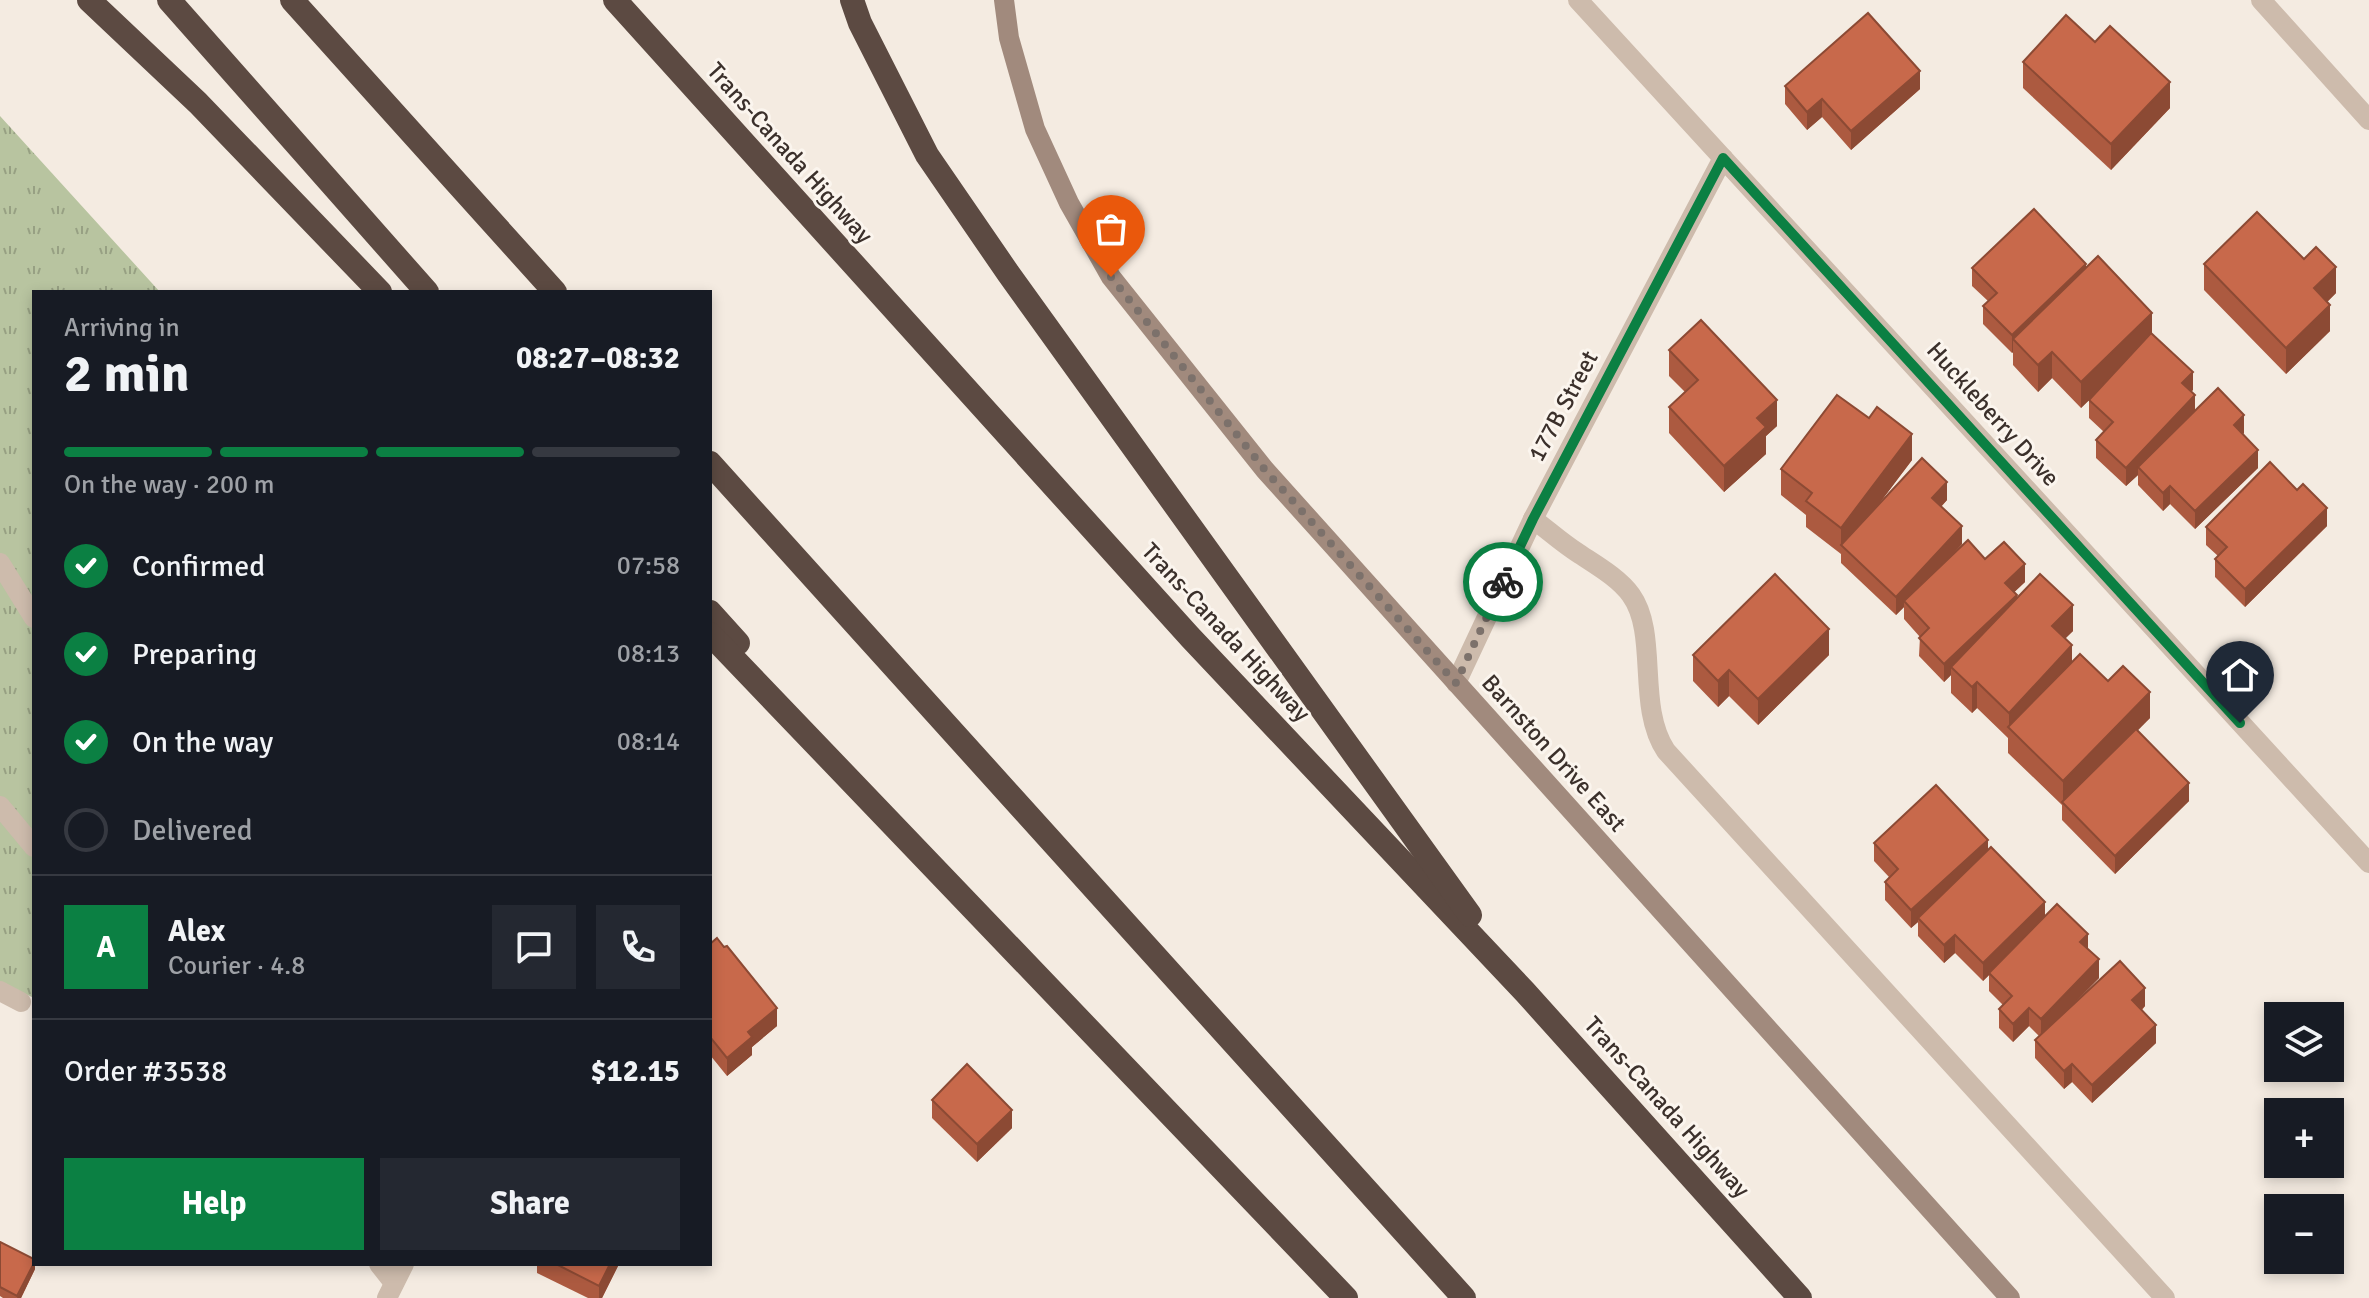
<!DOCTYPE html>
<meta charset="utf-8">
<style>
:root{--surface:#171b24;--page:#242831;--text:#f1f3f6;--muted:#9ea1a6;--line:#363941;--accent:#0b8043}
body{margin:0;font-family:Signika,sans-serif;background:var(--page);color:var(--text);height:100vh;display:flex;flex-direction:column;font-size:30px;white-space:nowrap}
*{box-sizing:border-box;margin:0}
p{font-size:26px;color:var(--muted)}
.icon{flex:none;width:44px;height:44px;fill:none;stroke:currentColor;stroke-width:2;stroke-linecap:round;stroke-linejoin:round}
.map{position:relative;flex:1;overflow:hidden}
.panel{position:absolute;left:32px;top:290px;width:680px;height:976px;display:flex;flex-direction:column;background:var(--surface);border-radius:0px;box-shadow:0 4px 12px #0003}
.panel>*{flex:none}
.controls{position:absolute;left:2264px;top:1002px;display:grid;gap:16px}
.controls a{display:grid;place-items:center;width:80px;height:80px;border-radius:0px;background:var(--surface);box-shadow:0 4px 12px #0003;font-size:40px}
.pin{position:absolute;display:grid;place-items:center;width:68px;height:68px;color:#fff;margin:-82px -34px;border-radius:50% 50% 50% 0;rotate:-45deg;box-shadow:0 0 8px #0007}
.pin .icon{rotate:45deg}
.courier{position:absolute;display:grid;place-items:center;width:80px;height:80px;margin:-40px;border:6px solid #0b8043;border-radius:50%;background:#fff;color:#222;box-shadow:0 2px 10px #0007}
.head em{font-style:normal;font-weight:700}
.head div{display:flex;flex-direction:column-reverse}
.head{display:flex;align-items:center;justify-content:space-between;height:136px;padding:0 32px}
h1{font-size:52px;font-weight:700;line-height:60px}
.bar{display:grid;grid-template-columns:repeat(4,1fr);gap:12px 8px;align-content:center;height:96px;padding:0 32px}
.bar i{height:10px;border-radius:6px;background:var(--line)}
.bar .selected{background:var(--accent)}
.bar p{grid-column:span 4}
.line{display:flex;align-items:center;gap:20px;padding:0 32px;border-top:2px solid var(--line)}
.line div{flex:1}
.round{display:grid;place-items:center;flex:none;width:84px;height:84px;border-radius:0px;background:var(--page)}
ol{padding:0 32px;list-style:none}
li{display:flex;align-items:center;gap:24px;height:88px}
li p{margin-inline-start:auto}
li .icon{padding:8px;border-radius:50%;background:var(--accent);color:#fff;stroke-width:4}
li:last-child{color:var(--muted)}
li i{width:44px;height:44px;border:4px solid var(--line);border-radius:50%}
.button{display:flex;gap:16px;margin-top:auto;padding:16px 32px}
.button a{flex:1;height:92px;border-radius:0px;background:var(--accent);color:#fff;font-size:32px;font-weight:700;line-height:92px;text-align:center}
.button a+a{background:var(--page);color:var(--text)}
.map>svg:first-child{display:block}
.grass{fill:url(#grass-tufts)}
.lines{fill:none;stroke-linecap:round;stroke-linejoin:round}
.lane{stroke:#cdbbac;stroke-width:20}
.street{stroke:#cdbbac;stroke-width:20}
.secondary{stroke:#a18a7d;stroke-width:20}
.highway{stroke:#5c4a42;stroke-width:24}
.wall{fill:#ac5a40}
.shaded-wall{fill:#8c4a34}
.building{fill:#c8694b;stroke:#8c4a34;stroke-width:2}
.done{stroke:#7c716b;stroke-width:8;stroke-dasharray:0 14.4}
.route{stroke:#0b8043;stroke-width:10}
.labels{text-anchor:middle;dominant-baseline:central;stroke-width:6;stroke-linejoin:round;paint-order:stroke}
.street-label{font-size:24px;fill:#3b302b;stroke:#fbf5ee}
</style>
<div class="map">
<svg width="2369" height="1298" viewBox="0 0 2369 1298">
<defs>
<pattern id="grass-tufts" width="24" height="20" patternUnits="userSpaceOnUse" patternTransform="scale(2)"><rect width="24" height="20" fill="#b8c4a0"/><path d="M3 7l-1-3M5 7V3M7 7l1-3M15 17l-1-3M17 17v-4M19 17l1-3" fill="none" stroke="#97a083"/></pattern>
</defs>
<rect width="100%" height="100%" fill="#f4ebe1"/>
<path class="grass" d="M 0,116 L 160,292 L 34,292 L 34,998 L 0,982 Z"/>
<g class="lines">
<g class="lane">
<path d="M 1533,519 C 1548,530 1562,543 1578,553 C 1596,565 1619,578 1631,595 C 1659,634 1636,706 1666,751 L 2165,1298"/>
<path d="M 0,563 L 34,618"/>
<path d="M 0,806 L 34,847"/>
<path d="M 0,991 L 21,1002"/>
<path d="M 379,1264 L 394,1283"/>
</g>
<g class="street">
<path d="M 1578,0 L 2369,863"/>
<path d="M 2261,0 L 2369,120"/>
<path d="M 1456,683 L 1533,519 L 1723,158"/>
<path d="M 387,1298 L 404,1264"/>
</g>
<path class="secondary" d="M 1004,0 L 1009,38 L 1035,129 L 1069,203 L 1111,277 L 1265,470 L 2010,1298"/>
<g class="highway">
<path d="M 89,0 L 198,103 L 380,292"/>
<path d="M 169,0 L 427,292"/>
<path d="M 292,0 L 555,292"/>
<path d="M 615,0 L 1190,637 L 1525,992 L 1800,1298"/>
<path d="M 852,0 L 860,23 L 927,155 L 1008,273 L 1470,915"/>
<path d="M 710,463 L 1464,1298"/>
<path d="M 710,612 L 738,643"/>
<path d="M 710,634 L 1346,1298"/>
</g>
</g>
<g class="wall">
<path d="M 2095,42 L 2170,108 L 2111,170 L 2023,88 L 2023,62 Z"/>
<path d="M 1785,86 L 1920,89 L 1851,150 L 1822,117 L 1807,130 L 1785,104 Z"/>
<path d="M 2304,259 L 2336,293 L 2327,302 L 2330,331 L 2286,374 L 2204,290 L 2204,264 Z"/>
<path d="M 2086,267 L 2152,334 L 2193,390 L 2191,391 L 2195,410 L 2244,433 L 2243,434 L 2258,468 L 2195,529 L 2170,504 L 2163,511 L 2138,485 L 2138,475 L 2126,486 L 2096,458 L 2096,440 L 2104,432 L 2089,418 L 2089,400 L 2081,408 L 2052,378 L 2038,392 L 2013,365 L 2013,352 L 2012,353 L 1983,324 L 1983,306 L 1988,301 L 1972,286 L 1972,268 Z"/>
<path d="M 1669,350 L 1777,426 L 1766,436 L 1766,454 L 1724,492 L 1669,433 L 1669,407 L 1685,392 L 1669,376 Z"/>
<path d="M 1912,460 L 1878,505 L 1947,500 L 1941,507 L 1962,544 L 1949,558 L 1985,559 L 2025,582 L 2014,592 L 2017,598 L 2073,631 L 2065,638 L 2072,661 L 2108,681 L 2150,718 L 2137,730 L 2189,801 L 2115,874 L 2062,820 L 2062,805 L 2008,753 L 2008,738 L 1977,708 L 1972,713 L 1951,693 L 1951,675 L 1944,682 L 1919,656 L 1920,637 L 1904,619 L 1904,607 L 1896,615 L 1841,563 L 1841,554 L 1806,527 L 1806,515 L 1781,495 L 1781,469 Z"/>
<path d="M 2327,526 L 2245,607 L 2215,577 L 2215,559 L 2218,556 L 2206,545 L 2206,527 Z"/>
<path d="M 1693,655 L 1829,655 L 1758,725 L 1729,696 L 1718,707 L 1693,681 Z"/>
<path d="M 1874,843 L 1988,850 L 2045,916 L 2088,949 L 2099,978 L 2067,1010 L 2145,1006 L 2142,1010 L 2156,1043 L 2092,1103 L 2072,1082 L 2064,1089 L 2035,1058 L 2035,1040 L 2039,1036 L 2029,1026 L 2013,1042 L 1999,1028 L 1999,1009 L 2003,1005 L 1989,991 L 1989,975 L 1983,981 L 1955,953 L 1944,963 L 1918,936 L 1918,922 L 1911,928 L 1885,900 L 1885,882 L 1889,877 L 1874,861 Z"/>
<path d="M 710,944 L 777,1026 L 752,1047 L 752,1055 L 727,1076 L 710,1055 Z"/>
<path d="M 932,1100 L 1012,1128 L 977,1162 L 932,1118 Z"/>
<path d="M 0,1242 L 35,1264 L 35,1269 L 21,1298 L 3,1298 L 0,1296 Z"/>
<path d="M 537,1264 L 619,1264 L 602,1298 L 588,1298 L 537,1273 Z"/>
</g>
<g class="shaded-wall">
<path d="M 1920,71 L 1920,89 L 1851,150 L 1851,131 Z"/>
<path d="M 2170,82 L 2170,108 L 2111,170 L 2111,144 Z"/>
<path d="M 1822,99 L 1822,117 L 1807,130 L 1807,112 Z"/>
<path d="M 2086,264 L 2086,282 L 2013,339 L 2013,352 L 2012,353 L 2012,335 Z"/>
<path d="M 2336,267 L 2336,293 L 2314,315 L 2314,288 Z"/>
<path d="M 2330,305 L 2330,331 L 2286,374 L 2286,348 Z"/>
<path d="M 2152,313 L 2152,339 L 2081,408 L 2081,382 Z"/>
<path d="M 2052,352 L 2052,378 L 2038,392 L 2038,365 Z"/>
<path d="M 2193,372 L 2193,390 L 2182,401 L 2182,383 Z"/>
<path d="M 2195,395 L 2195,413 L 2138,467 L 2138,475 L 2126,486 L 2126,468 Z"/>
<path d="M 1777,400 L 1777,426 L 1766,436 L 1766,454 L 1724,492 L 1724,466 L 1757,418 Z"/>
<path d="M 2244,415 L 2244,433 L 2234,443 L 2234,425 Z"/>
<path d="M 1912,434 L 1912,460 L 1845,549 L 1841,545 L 1841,528 Z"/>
<path d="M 2258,450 L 2258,468 L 2195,529 L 2195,511 Z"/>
<path d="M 1947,482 L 1947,500 L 1932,516 L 1932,498 Z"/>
<path d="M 2170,486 L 2170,504 L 2163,511 L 2163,493 Z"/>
<path d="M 2327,508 L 2327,526 L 2245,607 L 2245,589 Z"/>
<path d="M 1962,526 L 1962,544 L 1906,604 L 1904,601 L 1904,607 L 1896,615 L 1896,597 Z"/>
<path d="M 2025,564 L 2025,582 L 2005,601 L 2005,583 Z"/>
<path d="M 2017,595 L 2017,614 L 1951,667 L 1951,675 L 1944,682 L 1944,664 Z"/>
<path d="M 2073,605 L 2073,631 L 2052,652 L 2052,626 Z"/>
<path d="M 1829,629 L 1829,655 L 1758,725 L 1758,699 Z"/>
<path d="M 2072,645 L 2072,671 L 2009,728 L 2009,713 Z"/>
<path d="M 1729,670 L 1729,696 L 1718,707 L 1718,681 Z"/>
<path d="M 1977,682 L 1977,708 L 1972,713 L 1972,687 Z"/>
<path d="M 2150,692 L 2150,718 L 2065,805 L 2063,804 L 2063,781 Z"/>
<path d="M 2189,783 L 2189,801 L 2115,874 L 2115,856 Z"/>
<path d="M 1988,840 L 1988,858 L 1918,918 L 1918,922 L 1911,928 L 1911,910 Z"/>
<path d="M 2045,902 L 2045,920 L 1983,981 L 1983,963 Z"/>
<path d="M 2088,934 L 2088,952 L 2080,942 Z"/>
<path d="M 1955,935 L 1955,953 L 1944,963 L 1944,945 Z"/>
<path d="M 2099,959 L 2099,978 L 2041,1037 L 2041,1019 Z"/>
<path d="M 2145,988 L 2145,1006 L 2132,1018 L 2132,1000 Z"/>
<path d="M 777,1008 L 777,1026 L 752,1047 L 752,1055 L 727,1076 L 727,1058 L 748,1032 Z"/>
<path d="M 2029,1008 L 2029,1026 L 2013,1042 L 2013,1024 Z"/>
<path d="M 2156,1025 L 2156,1043 L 2092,1103 L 2092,1085 Z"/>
<path d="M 2072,1064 L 2072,1082 L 2064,1089 L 2064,1071 Z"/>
<path d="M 1012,1110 L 1012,1128 L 977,1162 L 977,1144 Z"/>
<path d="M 34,1264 L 35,1264 L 35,1269 L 21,1298 L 17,1298 Z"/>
<path d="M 610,1264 L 619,1264 L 602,1298 L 599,1298 L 599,1286 Z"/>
</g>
<g class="building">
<path d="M 1868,13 L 1920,71 L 1851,131 L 1822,99 L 1807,112 L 1785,86 Z"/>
<path d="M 2066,15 L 2095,42 L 2110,26 L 2170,82 L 2111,144 L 2023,62 Z"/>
<path d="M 2034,209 L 2086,264 L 2012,335 L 1983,306 L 1997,293 L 1972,268 Z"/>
<path d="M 2257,212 L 2304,259 L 2316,247 L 2336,267 L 2314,288 L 2330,305 L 2286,348 L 2204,264 Z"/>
<path d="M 2098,256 L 2152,313 L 2081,382 L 2052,352 L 2038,365 L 2013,339 Z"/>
<path d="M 1701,320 L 1777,400 L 1757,418 L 1766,427 L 1724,466 L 1669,407 L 1698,380 L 1669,350 Z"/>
<path d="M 2151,333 L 2193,372 L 2182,383 L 2195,395 L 2126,468 L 2096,440 L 2113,422 L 2089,400 Z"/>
<path d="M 2218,388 L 2244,415 L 2234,425 L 2258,450 L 2195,511 L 2170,486 L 2163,493 L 2138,467 Z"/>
<path d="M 1837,395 L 1869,418 L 1877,407 L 1912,434 L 1841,528 L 1806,501 L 1812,493 L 1781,469 Z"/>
<path d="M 1922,458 L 1947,482 L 1932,498 L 1962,526 L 1896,597 L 1841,545 Z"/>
<path d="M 2270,462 L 2297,490 L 2303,484 L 2327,508 L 2245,589 L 2215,559 L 2227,547 L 2206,527 Z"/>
<path d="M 1968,540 L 1985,559 L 2004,542 L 2025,564 L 2005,583 L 2017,595 L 1944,664 L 1919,638 L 1929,628 L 1904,601 Z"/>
<path d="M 1775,574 L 1829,629 L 1758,699 L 1729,670 L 1718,681 L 1693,655 Z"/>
<path d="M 2040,574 L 2073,605 L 2052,626 L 2072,645 L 2009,713 L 1977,682 L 1972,687 L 1951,667 Z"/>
<path d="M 2080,654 L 2108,681 L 2123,666 L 2150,692 L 2063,781 L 2008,727 Z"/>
<path d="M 2136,729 L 2189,783 L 2115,856 L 2062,802 Z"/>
<path d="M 1936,785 L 1988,840 L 1911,910 L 1885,882 L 1898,869 L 1874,843 Z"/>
<path d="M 1991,847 L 2045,902 L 1983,963 L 1955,935 L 1944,945 L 1918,918 Z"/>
<path d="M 2057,904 L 2088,934 L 2080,942 L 2099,959 L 2041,1019 L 2029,1008 L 2013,1024 L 1999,1009 L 2012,996 L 1989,973 Z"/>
<path d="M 717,938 L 724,947 L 727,946 L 777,1008 L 748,1032 L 752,1037 L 727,1058 L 710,1037 L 710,944 Z"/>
<path d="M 2120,961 L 2145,988 L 2132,1000 L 2156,1025 L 2092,1085 L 2072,1064 L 2064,1071 L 2035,1040 Z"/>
<path d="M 967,1064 L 1012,1110 L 977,1144 L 932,1100 Z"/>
<path d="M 0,1242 L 34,1259 L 34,1263 L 17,1296 L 0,1287 Z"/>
<path d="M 556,1264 L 610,1264 L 599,1286 Z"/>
</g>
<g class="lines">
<path class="done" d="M 1111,277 L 1265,470 L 1456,683 L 1503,582"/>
<path class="route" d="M 1503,582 L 1533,519 L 1723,158 L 2240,723"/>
</g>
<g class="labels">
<g class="street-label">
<text transform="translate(790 153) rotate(48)">Trans-Canada Highway</text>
<text transform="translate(1563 406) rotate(-62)">177B Street</text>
<text transform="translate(1993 414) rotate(48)">Huckleberry Drive</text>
<text transform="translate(1226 632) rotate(47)">Trans-Canada Highway</text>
<text transform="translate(1554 753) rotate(48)">Barnston Drive East</text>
<text transform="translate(1667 1107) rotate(48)">Trans-Canada Highway</text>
</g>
</g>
</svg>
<div class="controls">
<a><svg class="icon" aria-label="layers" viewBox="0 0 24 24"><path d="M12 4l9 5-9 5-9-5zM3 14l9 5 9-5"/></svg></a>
<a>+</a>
<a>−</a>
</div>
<div class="pin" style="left:1111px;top:277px;background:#ea580c"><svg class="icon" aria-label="bag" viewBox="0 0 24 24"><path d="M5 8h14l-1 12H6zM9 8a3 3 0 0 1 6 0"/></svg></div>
<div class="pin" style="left:2240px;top:723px;background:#1f2937"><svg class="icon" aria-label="home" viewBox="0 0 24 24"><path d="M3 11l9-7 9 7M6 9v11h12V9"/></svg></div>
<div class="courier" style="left:1503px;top:582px"><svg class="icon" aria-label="bike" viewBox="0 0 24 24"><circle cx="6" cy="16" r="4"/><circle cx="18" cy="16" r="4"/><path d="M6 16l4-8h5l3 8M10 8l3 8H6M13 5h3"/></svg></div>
<section class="panel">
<div class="head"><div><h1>2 min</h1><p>Arriving in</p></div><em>08:27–08:32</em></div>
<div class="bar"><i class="selected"></i><i class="selected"></i><i class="selected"></i><i></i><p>On the way · 200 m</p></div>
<ol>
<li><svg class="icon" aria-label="check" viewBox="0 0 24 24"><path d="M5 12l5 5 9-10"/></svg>Confirmed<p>07:58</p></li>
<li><svg class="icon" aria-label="check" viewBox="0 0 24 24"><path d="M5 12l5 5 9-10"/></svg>Preparing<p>08:13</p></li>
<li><svg class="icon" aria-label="check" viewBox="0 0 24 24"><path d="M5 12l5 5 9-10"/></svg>On the way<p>08:14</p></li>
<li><i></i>Delivered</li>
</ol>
<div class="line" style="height:144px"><b class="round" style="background:var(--accent);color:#fff">A</b><div><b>Alex</b><p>Courier · 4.8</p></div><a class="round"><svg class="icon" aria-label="chat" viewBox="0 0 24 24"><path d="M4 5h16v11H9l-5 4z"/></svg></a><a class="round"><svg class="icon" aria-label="phone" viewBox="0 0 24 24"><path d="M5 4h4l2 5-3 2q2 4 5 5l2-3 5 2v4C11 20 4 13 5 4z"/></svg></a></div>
<div class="line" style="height:104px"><div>Order #3538</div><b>$12.15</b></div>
<div class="button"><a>Help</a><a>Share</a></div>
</section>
</div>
